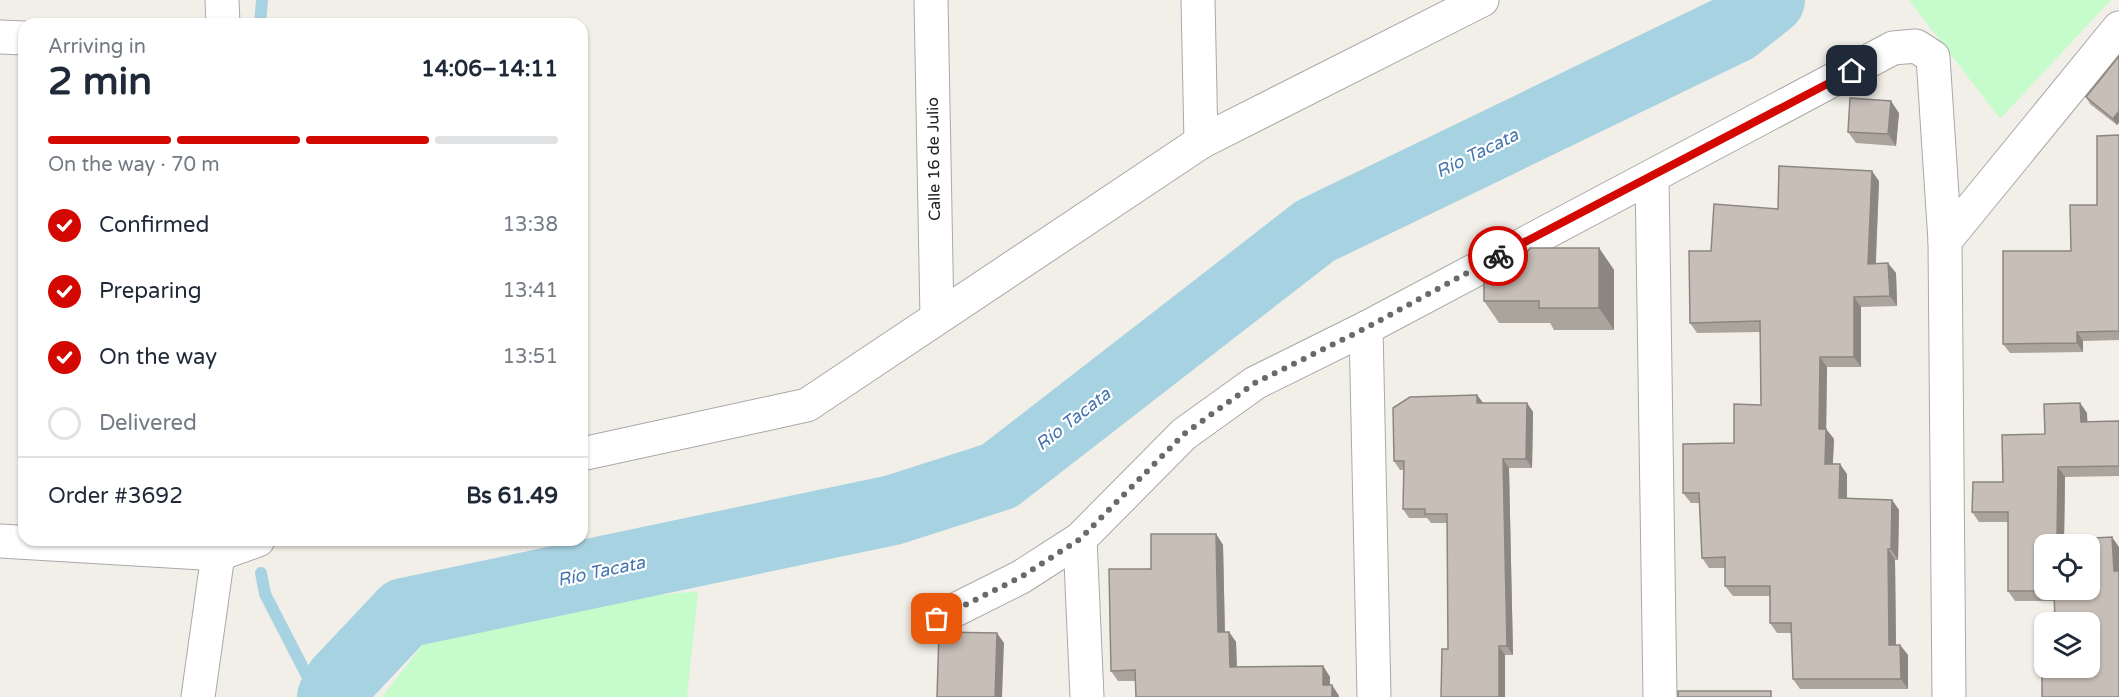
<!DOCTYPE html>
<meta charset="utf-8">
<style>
:root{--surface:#fff;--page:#f2f2f3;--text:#1f2937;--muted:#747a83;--line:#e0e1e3;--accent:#d30800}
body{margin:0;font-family:"Varela Round",sans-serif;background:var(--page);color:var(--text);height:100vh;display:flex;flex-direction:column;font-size:22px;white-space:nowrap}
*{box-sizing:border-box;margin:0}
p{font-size:20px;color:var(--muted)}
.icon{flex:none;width:33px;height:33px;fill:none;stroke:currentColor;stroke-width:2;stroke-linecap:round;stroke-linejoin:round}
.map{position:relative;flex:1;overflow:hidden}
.side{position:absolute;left:18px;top:18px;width:570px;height:528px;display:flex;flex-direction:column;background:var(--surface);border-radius:18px;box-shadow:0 2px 4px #0004}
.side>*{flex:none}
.fabs{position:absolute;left:2034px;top:534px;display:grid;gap:12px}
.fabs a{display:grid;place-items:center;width:66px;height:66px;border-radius:12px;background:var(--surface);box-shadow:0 2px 4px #0004;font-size:30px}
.pin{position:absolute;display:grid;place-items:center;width:51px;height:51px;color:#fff;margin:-26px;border-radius:12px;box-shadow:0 3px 9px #0006}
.courier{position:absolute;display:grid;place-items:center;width:60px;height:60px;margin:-30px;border:4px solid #d30800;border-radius:50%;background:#fff;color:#222;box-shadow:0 2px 8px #0007}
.summary em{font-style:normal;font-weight:800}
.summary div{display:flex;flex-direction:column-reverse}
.summary{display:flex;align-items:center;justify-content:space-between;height:102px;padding:0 30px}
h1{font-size:39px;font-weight:800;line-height:45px}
.bar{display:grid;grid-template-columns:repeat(4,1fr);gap:9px 6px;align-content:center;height:72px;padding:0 30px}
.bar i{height:8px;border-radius:4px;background:var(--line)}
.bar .current{background:var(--accent)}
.bar p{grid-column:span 4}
.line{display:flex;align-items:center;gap:15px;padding:0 30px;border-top:2px solid var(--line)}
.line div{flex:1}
ol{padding:0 30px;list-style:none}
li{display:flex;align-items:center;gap:18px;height:66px}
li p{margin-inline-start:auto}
li .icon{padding:6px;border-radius:50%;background:var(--accent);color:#fff;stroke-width:4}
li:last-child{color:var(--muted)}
li i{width:33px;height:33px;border:3px solid var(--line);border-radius:50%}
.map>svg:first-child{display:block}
.park{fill:#c6fccc}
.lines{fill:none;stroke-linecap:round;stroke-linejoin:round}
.stream{stroke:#a7d2e1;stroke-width:12}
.river{stroke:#a7d2e1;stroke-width:70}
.minor-casing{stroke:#a9a9a9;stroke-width:35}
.minor{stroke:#fff;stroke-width:33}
.wall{fill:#aba49d}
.shaded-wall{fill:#8b8680}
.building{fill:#c7bfb7;stroke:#8b8680;stroke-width:1.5;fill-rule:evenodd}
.done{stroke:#6b6a67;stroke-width:6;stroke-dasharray:0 10.8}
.route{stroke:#d30800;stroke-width:8}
.labels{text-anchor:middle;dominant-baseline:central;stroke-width:4.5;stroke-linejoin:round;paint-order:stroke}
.street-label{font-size:16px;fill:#222;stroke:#fff}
.water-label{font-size:18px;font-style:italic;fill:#4676af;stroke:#fff}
</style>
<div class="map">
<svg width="2119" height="697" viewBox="0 0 2119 697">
<rect width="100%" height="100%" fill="#f2efe8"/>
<g class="park">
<path d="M 1909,0 L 2111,0 L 2000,119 Z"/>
<path d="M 698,591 L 687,697 L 382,697 L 430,635 L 500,612 Z"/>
</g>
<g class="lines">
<g class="stream">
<path d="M 260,24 L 262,0"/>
<path d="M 261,573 L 265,594 L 318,697"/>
</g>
<path class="river" d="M 332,697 L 339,682 L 404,613 L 893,510 L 999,476 L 1315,231 L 1735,28 L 1770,0"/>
<g class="minor-casing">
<g id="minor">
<path d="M 222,0 L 223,24"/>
<path d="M 931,0 L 937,318"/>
<path d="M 1198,0 L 1201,142"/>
<path d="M 0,37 L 24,38"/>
<path d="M 1652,177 L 1660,697"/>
<path d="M 1945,241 L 2119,28"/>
<path d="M 1366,328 L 1374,697"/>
<path d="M 582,454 L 807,405 L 1201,142 L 1482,0"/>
<path d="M 1080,539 L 1087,697"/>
<path d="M 0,541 L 219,554 L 258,540"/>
<path d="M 937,619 L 1021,577 L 1080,539 L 1184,434 L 1255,383 L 1366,328 L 1893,48 L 1916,46 L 1933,57 L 1945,241 L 1949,697"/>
<path d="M 198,697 L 220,540"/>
</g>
</g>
<use href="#minor" class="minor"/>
</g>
<g class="wall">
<path d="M 2119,56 L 2117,125 L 2090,104 L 2086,97 Z"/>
<path d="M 1899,113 L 1896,146 L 1856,143 L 1848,132 Z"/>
<path d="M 2119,135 L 2119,340 L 2083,341 L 2083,352 L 2010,353 L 2003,344 L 2071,251 L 2097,205 Z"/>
<path d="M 1879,181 L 1876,264 L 1896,273 L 1897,306 L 1861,307 L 1861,367 L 1827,367 L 1826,429 L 1834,439 L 1833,464 L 1847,474 L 1847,499 L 1892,500 L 1899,510 L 1898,560 L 1895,560 L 1896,645 L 1900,645 L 1908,655 L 1908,689 L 1800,689 L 1793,679 L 1791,633 L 1777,633 L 1770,623 L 1770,596 L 1733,596 L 1725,586 L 1725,568 L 1709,568 L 1702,558 L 1699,503 L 1691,503 L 1683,493 L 1734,443 L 1761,405 L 1760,332 L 1697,333 L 1690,323 L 1711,251 L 1778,209 Z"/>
<path d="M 1599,248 L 1614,270 L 1614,330 L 1554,330 L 1550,323 L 1499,323 L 1484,301 L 1513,271 Z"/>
<path d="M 1477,395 L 1483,403 L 1527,403 L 1533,412 L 1532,468 L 1509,468 L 1513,655 L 1505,655 L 1505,697 L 1448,649 L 1447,523 L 1431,523 L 1427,518 L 1409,518 L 1403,509 L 1404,470 L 1400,470 L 1394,461 Z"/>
<path d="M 2080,403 L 2087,413 L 2087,422 L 2119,421 L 2119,476 L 2065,477 L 2064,539 L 2119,547 L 2090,668 L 2054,601 L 2015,601 L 2008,591 L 2008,522 L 1979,522 L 1972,512 L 2003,482 L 2045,434 Z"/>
<path d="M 1216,534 L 1223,545 L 1225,632 L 1229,632 L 1236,642 L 1237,667 L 1323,666 L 1330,677 L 1330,685 L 1332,685 L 1339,696 L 1135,681 L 1118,681 L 1111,671 L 1151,569 Z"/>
</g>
<g class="shaded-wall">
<path d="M 1891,101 L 1899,113 L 1896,146 L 1888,134 Z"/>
<path d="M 2119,111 L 2119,123 L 2117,125 L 2113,119 Z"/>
<path d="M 1872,171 L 1879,181 L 1875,274 L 1868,264 Z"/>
<path d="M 1599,248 L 1614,270 L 1614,330 L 1599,308 Z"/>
<path d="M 1888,263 L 1896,273 L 1897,306 L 1890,296 Z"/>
<path d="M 1854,297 L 1861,307 L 1861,367 L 1854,357 Z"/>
<path d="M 2077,332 L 2083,341 L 2083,352 L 2077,343 Z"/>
<path d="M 1820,357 L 1827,367 L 1826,439 L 1819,429 Z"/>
<path d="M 1477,395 L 1484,404 L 1477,403 Z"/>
<path d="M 1527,403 L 1533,412 L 1532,468 L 1526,459 Z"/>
<path d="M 2080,403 L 2087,413 L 2088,432 L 2081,422 Z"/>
<path d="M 1826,429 L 1834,439 L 1832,474 L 1825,464 Z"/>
<path d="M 1503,459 L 1509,468 L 1513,655 L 1507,646 Z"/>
<path d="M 1840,464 L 1847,474 L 1847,509 L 1839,498 Z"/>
<path d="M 2058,467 L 2065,477 L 2064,544 L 2057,540 Z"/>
<path d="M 1892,500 L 1899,510 L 1898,560 L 1891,549 Z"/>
<path d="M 1216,534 L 1223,545 L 1225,642 L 1218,632 Z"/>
<path d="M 2112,537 L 2119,547 L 2119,579 L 2114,571 Z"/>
<path d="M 1888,549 L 1895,560 L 1896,655 L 1889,645 Z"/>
<path d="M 1229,632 L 1236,642 L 1237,678 L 1230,667 Z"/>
<path d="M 997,633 L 1004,643 L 1002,697 L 995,697 Z"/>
<path d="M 1900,645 L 1908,655 L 1908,689 L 1901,679 Z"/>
<path d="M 1499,646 L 1505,655 L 1505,697 L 1499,697 Z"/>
<path d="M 1323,666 L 1330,677 L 1330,696 L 1323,685 Z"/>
<path d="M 1332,685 L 1339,696 L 1339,697 L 1332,697 Z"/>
</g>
<g class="building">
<path d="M 2119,56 L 2119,111 L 2113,119 L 2086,97 Z"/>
<path d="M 1850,98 L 1891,101 L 1888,134 L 1848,132 Z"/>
<path d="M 2119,135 L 2119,331 L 2077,332 L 2077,343 L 2003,344 L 2003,251 L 2071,251 L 2070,205 L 2097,205 L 2097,136 Z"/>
<path d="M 1779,166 L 1872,171 L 1868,264 L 1888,263 L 1890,296 L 1854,297 L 1854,357 L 1820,357 L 1819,429 L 1826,429 L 1825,464 L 1840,464 L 1839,498 L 1892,500 L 1891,549 L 1888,549 L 1889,645 L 1900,645 L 1901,679 L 1793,679 L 1791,623 L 1770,623 L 1770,586 L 1725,586 L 1725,557 L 1702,558 L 1699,493 L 1683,493 L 1683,444 L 1734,443 L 1734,404 L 1761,405 L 1760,321 L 1690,323 L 1689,251 L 1711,251 L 1714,204 L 1778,209 Z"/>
<path d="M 1530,248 L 1599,248 L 1599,308 L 1539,308 L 1539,301 L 1484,301 L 1484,271 L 1513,271 Z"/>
<path d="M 1477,395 L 1477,403 L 1527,403 L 1526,459 L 1503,459 L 1507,646 L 1499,646 L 1499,697 L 1441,697 L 1442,649 L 1448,649 L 1447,514 L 1425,514 L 1425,509 L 1403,509 L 1404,461 L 1394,461 L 1393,408 L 1410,397 Z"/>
<path d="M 2080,403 L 2081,422 L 2119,421 L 2119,466 L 2058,467 L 2057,540 L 2112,537 L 2114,571 L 2119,571 L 2119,697 L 2042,697 L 2042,669 L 2046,669 L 2046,668 L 2090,668 L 2090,622 L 2055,622 L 2054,591 L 2008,591 L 2008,512 L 1972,512 L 1973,482 L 2003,482 L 2002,435 L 2045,434 L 2044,404 ZM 2044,544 L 2090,544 L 2090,590 L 2044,590 Z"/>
<path d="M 1151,534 L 1216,534 L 1218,632 L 1229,632 L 1230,667 L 1323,666 L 1323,685 L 1332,685 L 1332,697 L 1136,697 L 1135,670 L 1111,671 L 1109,569 L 1151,569 Z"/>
<path d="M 939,632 L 997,633 L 995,697 L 937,697 Z"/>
<rect x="1678" y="691" width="93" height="6"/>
</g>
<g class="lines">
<path class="done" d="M 937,619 L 1021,577 L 1080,539 L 1184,434 L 1255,383 L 1366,328 L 1498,256"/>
<path class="route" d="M 1498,256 L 1852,71"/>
</g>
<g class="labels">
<g class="street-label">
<text transform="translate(934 159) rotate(-91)">Calle 16 de Julio</text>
</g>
<g class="water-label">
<text transform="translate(1477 153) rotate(-26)">Río Tacata</text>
<text transform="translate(1073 419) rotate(-38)">Río Tacata</text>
<text transform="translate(601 571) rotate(-12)">Río Tacata</text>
</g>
</g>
</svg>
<div class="fabs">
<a><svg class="icon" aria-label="locate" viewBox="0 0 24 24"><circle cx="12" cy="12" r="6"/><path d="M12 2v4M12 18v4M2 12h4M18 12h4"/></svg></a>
<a><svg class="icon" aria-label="layers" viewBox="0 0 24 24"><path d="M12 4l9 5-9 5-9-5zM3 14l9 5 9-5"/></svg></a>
</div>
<div class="pin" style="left:937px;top:619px;background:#ea580c"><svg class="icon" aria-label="bag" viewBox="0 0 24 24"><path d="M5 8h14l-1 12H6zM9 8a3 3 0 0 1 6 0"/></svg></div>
<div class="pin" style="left:1852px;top:71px;background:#1f2937"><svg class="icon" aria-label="home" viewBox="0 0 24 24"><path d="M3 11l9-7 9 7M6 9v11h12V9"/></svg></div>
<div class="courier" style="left:1498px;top:256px"><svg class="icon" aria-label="bike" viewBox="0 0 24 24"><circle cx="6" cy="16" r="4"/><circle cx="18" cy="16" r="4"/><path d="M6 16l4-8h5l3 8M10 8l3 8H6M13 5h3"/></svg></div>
<section class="side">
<div class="summary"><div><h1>2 min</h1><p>Arriving in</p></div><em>14:06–14:11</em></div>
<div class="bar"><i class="current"></i><i class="current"></i><i class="current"></i><i></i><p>On the way · 70 m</p></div>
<ol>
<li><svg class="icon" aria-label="check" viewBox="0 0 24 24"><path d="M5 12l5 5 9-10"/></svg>Confirmed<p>13:38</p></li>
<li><svg class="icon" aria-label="check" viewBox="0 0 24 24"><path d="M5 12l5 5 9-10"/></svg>Preparing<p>13:41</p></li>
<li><svg class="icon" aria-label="check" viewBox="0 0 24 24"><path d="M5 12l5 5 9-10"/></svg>On the way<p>13:51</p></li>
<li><i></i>Delivered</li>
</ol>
<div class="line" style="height:78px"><div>Order #3692</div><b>Bs 61.49</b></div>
</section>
</div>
